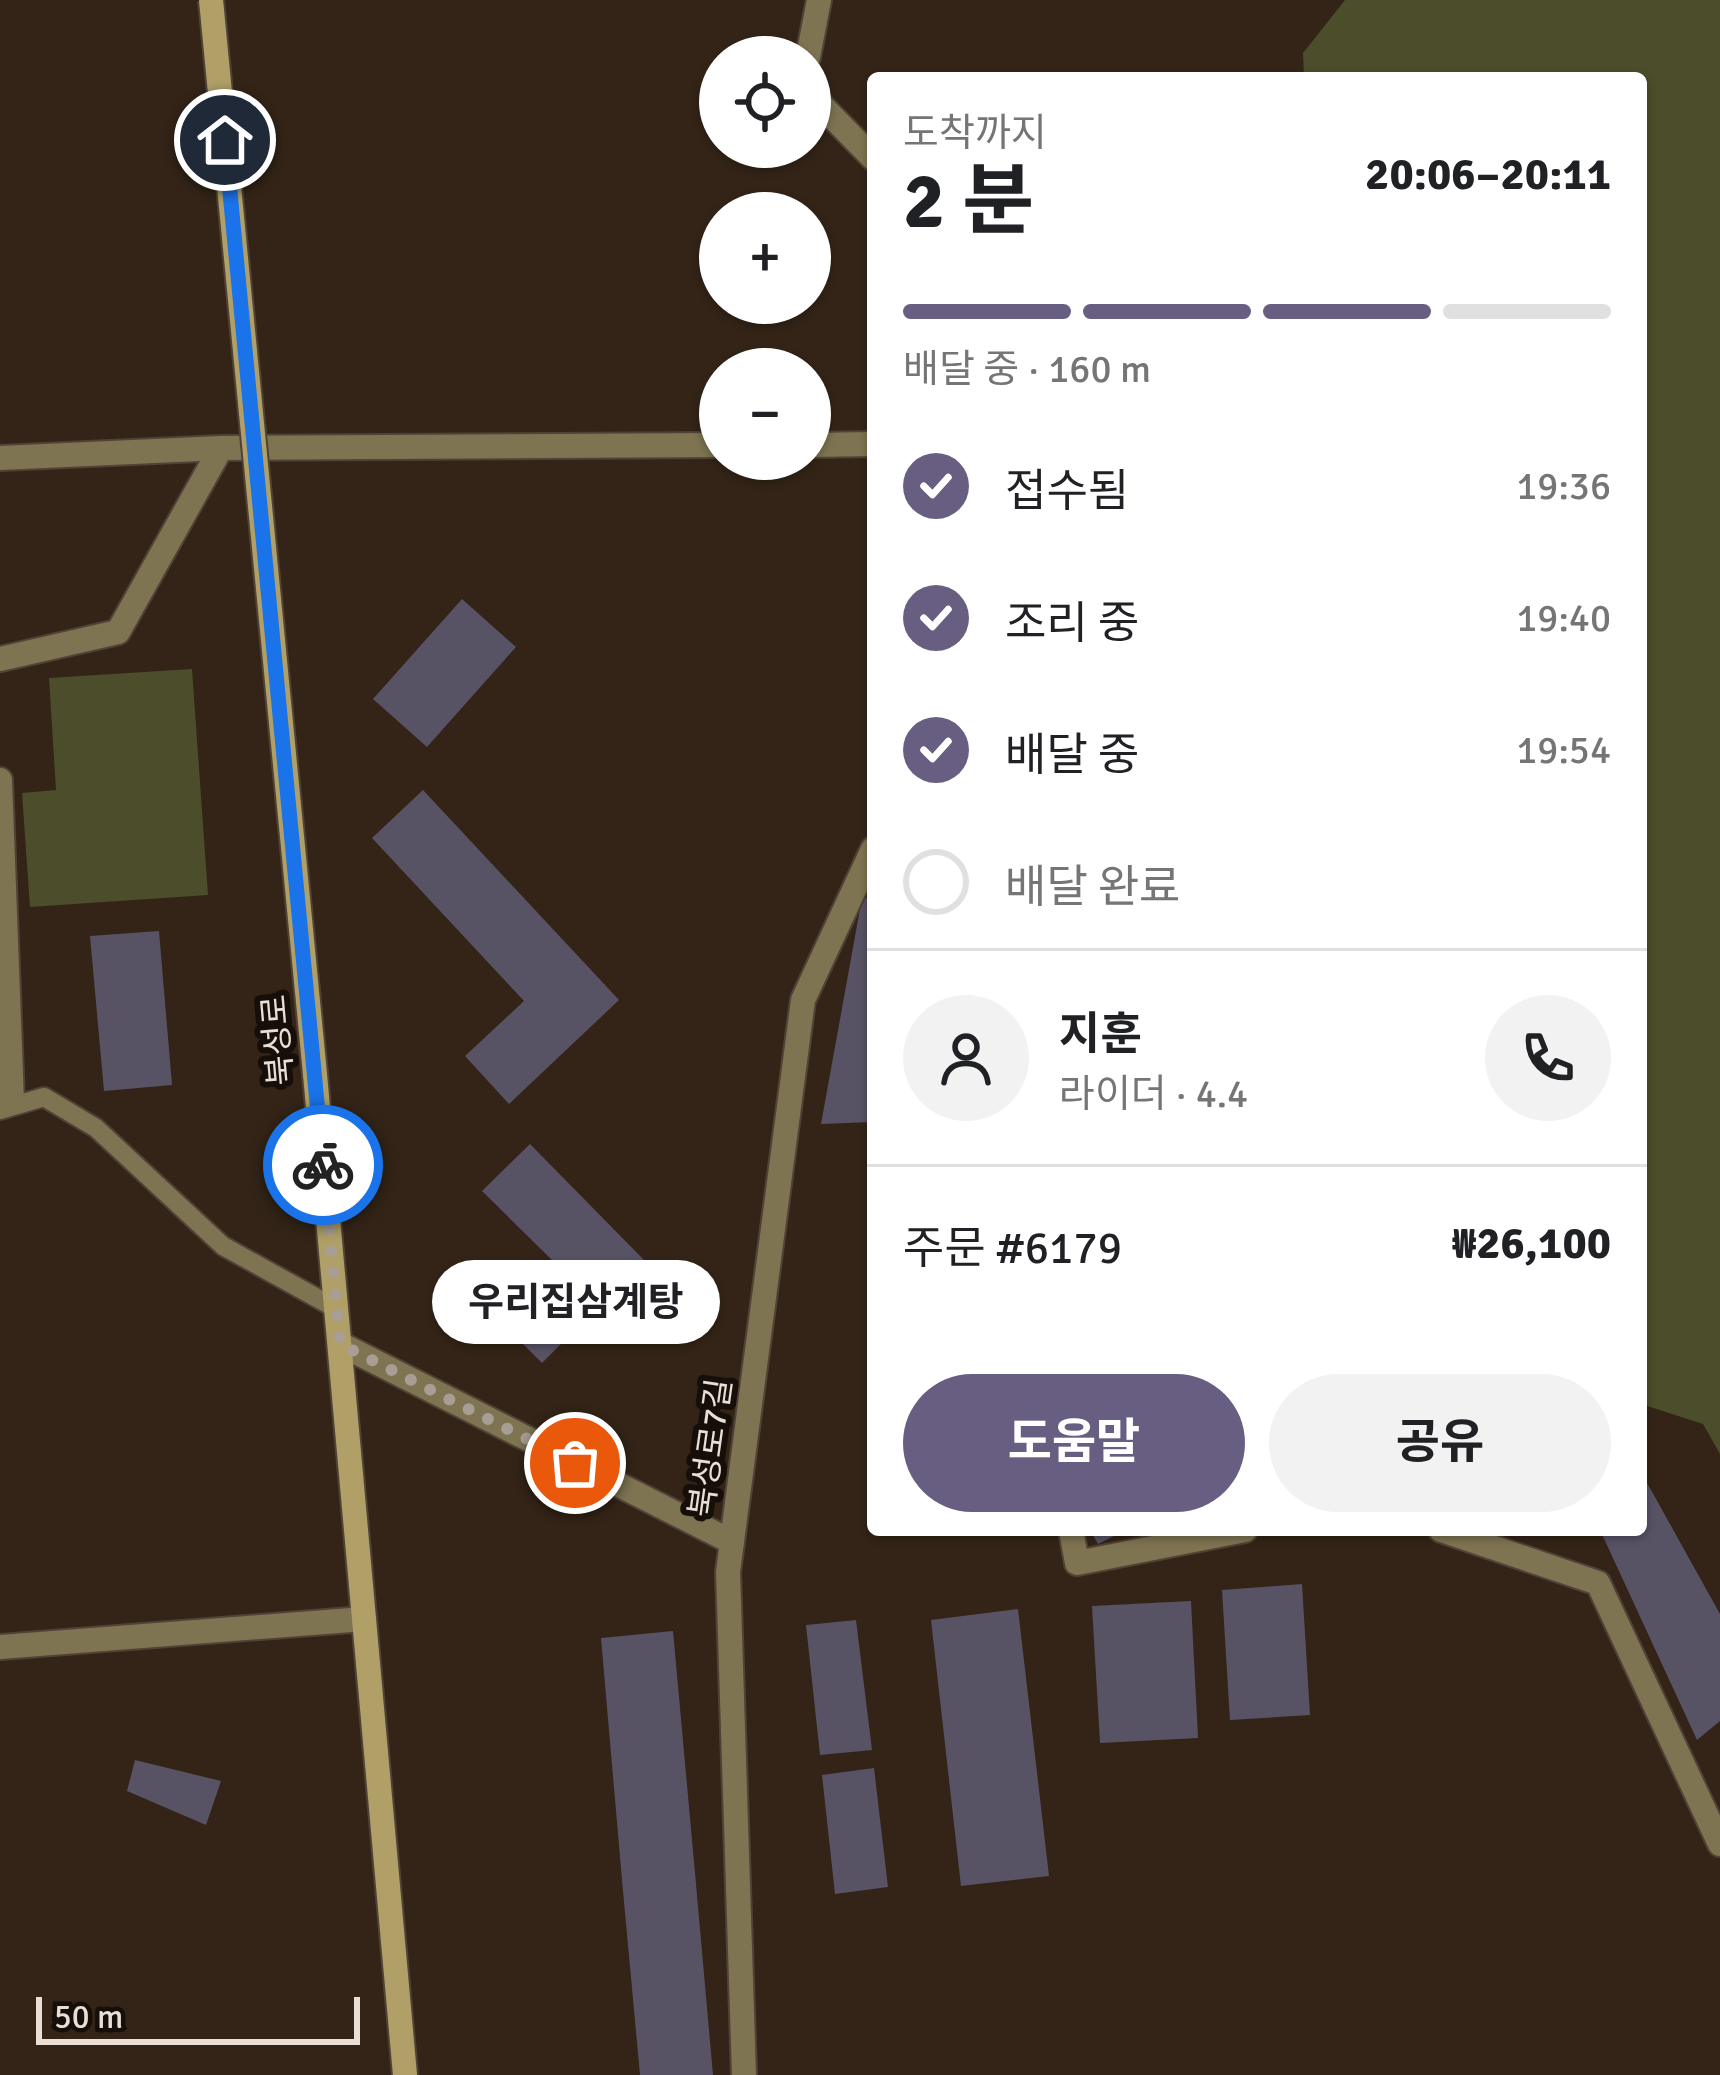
<!DOCTYPE html>
<html lang="ko">
<meta charset="utf-8">
<style>
:root{--surface:#fff;--page:#f2f2f2;--text:#202124;--muted:#757577;--line:#e0e0e0;--accent:#675e82}
body{margin:0;font-family:Signika,"Noto Sans KR",sans-serif;background:var(--page);color:var(--text);height:100vh;display:flex;flex-direction:column;font-size:45px;white-space:nowrap}
*{box-sizing:border-box;margin:0}
p{font-size:39px;color:var(--muted)}
.icon{flex:none;width:66px;height:66px;fill:none;stroke:currentColor;stroke-width:2;stroke-linecap:round;stroke-linejoin:round}
.map{position:relative;flex:1;overflow:hidden}
.panel{position:absolute;left:867px;top:72px;width:780px;height:1464px;display:flex;flex-direction:column;background:var(--surface);border-radius:12px;box-shadow:0 3px 9px #0004}
.panel>*{flex:none}
.buttons{position:absolute;left:699px;top:36px;display:grid;gap:24px}
.buttons a{display:grid;place-items:center;width:132px;height:132px;border-radius:50%;background:var(--surface);box-shadow:0 3px 9px #0004;font-size:60px}
.scale{position:absolute;left:36px;bottom:30px;width:324px;box-sizing:border-box;padding-left:12px;border:6px solid #e9dfd7;border-top:0;font-size:33px;line-height:42px;white-space:nowrap;color:#e9dfd7;-webkit-text-stroke:9px #160f09;paint-order:stroke}
.pin{position:absolute;display:grid;place-items:center;width:102px;height:102px;color:#fff;margin:-51px;border:6px solid #fff;border-radius:50%;box-shadow:0 3px 12px #0007}
.courier{position:absolute;display:grid;place-items:center;width:120px;height:120px;margin:-60px;border:9px solid #1a73e8;border-radius:50%;background:#fff;color:#222;box-shadow:0 3px 15px #0007}
.bubble{position:absolute;height:84px;border-radius:42px;background:var(--surface);box-shadow:0 3px 9px #0004;font-size:39px;font-weight:700;line-height:84px;text-align:center}
.headline em{font-style:normal;font-weight:700}
.headline div{display:flex;flex-direction:column-reverse}
.headline{display:flex;align-items:center;justify-content:space-between;height:204px;padding:0 36px}
h1{font-size:78px;font-weight:700;line-height:90px}
.bar{display:grid;grid-template-columns:repeat(4,1fr);gap:18px 12px;align-content:center;height:144px;padding:0 36px}
.bar i{height:15px;border-radius:9px;background:var(--line)}
.bar .on{background:var(--accent)}
.bar p{grid-column:span 4}
.line{display:flex;align-items:center;gap:30px;padding:0 36px;border-top:3px solid var(--line)}
.line div{flex:1}
.round{display:grid;place-items:center;flex:none;width:126px;height:126px;border-radius:63px;background:var(--page)}
ol{padding:0 36px;list-style:none}
li{display:flex;align-items:center;gap:36px;height:132px}
li p{margin-inline-start:auto}
li .icon{padding:12px;border-radius:50%;background:var(--accent);color:#fff;stroke-width:4}
li:last-child{color:var(--muted)}
li i{width:66px;height:66px;border:6px solid var(--line);border-radius:50%}
.primary-button{display:flex;gap:24px;margin-top:auto;padding:24px 36px}
.primary-button a{flex:1;height:138px;border-radius:72px;background:var(--accent);color:#fff;font-size:48px;font-weight:700;line-height:138px;text-align:center}
.primary-button a+a{background:var(--page);color:var(--text)}
.map>svg:first-child{display:block}
.green{fill:#4b4d2b}
.building{fill:#585265}
.lines{fill:none;stroke-linecap:round;stroke-linejoin:round}
.lane-casing{stroke:#504236;stroke-width:22}
.street-casing{stroke:#504236;stroke-width:28}
.secondary-casing{stroke:#504236;stroke-width:28}
.lane{stroke:#7e7452;stroke-width:18}
.street{stroke:#7e7452;stroke-width:24}
.secondary{stroke:#b0a068;stroke-width:24}
.secondary-bridge-casing{stroke:#504236;stroke-width:28;stroke-linecap:butt}
.secondary-bridge{stroke:#b0a068;stroke-width:24}
.done{stroke:#a99e94;stroke-width:12;stroke-dasharray:0 21.6}
.route{stroke:#1a73e8;stroke-width:15}
.labels{text-anchor:middle;dominant-baseline:central;stroke-width:12;stroke-linejoin:round;paint-order:stroke}
.street-label{font-size:33px;fill:#e9dfd7;stroke:#160f09}
</style>
<div class="map">
<svg width="1720" height="2075" viewBox="0 0 1720 2075">
<rect width="100%" height="100%" fill="#332417"/>
<g class="green">
<path d="M 1345,0 L 1720,0 L 1720,1454 L 1703,1424 L 1641,1404 L 1641,78 L 1304,78 L 1303,53 Z"/>
<path d="M 192,669 L 208,895 L 30,907 L 22,793 L 56,790 L 49,678 Z"/>
</g>
<g class="building">
<path d="M 462,599 L 516,647 L 427,747 L 373,699 Z"/>
<path d="M 423,790 L 619,1000 L 509,1104 L 465,1056 L 524,1001 L 372,838 Z"/>
<path d="M 862,898 L 873,899 L 873,1122 L 821,1124 Z"/>
<path d="M 159,931 L 172,1085 L 104,1091 L 90,936 Z"/>
<path d="M 530,1144 L 644,1260 L 542,1363 L 495,1316 L 552,1260 L 482,1191 Z"/>
<path d="M 1641,1472 L 1720,1614 L 1720,1721 L 1697,1740 L 1600,1530 L 1641,1530 Z"/>
<path d="M 1090,1530 L 1126,1530 L 1098,1544 Z"/>
<path d="M 1302,1584 L 1310,1715 L 1230,1720 L 1222,1590 Z"/>
<path d="M 1191,1601 L 1198,1738 L 1100,1743 L 1092,1606 Z"/>
<path d="M 1018,1609 L 1049,1876 L 961,1886 L 931,1620 Z"/>
<path d="M 856,1620 L 872,1750 L 820,1755 L 806,1625 Z"/>
<path d="M 673,1631 L 695,1873 L 713,2075 L 640,2075 L 622,1880 L 601,1638 Z"/>
<path d="M 135,1760 L 221,1781 L 206,1825 L 127,1791 Z"/>
<path d="M 874,1768 L 888,1887 L 835,1894 L 822,1775 Z"/>
</g>
<g class="lines">
<g class="lane-casing">
<path id="lane" d="M 0,1110 L 44,1097 L 96,1128 L 223,1246 L 337,1309"/>
</g>
<g class="street-casing">
<g id="street">
<path d="M 808,57 L 819,0"/>
<path d="M 810,94 L 873,158"/>
<path d="M 810,445 L 873,444"/>
<path d="M 0,458 L 221,448"/>
<path d="M 0,659 L 118,632 L 221,448 L 720,445"/>
<path d="M 0,780 L 12,1102"/>
<path d="M 340,1344 L 732,1542"/>
<path d="M 1071,1530 L 1077,1563 L 1245,1530"/>
<path d="M 1441,1530 L 1598,1583 L 1720,1844"/>
<path d="M 0,1647 L 364,1619"/>
<path d="M 744,2075 L 728,1572 L 803,1000 L 873,849"/>
</g>
</g>
<g class="secondary-casing">
<path id="secondary" d="M 315,1074 L 405,2075"/>
</g>
<use href="#lane" class="lane"/>
<use href="#street" class="street"/>
<use href="#secondary" class="secondary"/>
<g class="secondary-bridge-casing">
<path id="secondary-bridge" d="M 211,0 L 315,1074"/>
</g>
<use href="#secondary-bridge" class="secondary-bridge"/>
</g>
<g class="lines">
<path class="done" d="M 323,1165 L 340,1344 L 575,1463"/>
<path class="route" d="M 225,140 L 323,1165"/>
</g>
<g class="labels">
<g class="street-label">
<text transform="translate(278 1040) rotate(-95)">북성로</text>
<text transform="translate(711 1448) rotate(-82)">북성로7길</text>
</g>
</g>
</svg>
<div class="buttons">
<a><svg class="icon" aria-label="locate" viewBox="0 0 24 24"><circle cx="12" cy="12" r="6"/><path d="M12 2v4M12 18v4M2 12h4M18 12h4"/></svg></a>
<a>+</a>
<a>−</a>
</div>
<div class="scale">50 m</div>
<div class="pin" style="left:575px;top:1463px;background:#ea580c"><svg class="icon" aria-label="bag" viewBox="0 0 24 24"><path d="M5 8h14l-1 12H6zM9 8a3 3 0 0 1 6 0"/></svg></div>
<div class="pin" style="left:225px;top:140px;background:#1f2937"><svg class="icon" aria-label="home" viewBox="0 0 24 24"><path d="M3 11l9-7 9 7M6 9v11h12V9"/></svg></div>
<div class="courier" style="left:323px;top:1165px"><svg class="icon" aria-label="bike" viewBox="0 0 24 24"><circle cx="6" cy="16" r="4"/><circle cx="18" cy="16" r="4"/><path d="M6 16l4-8h5l3 8M10 8l3 8H6M13 5h3"/></svg></div>
<div class="bubble" style="left:432px;top:1260px;width:288px">우리집삼계탕</div>
<section class="panel">
<div class="headline"><div><h1>2 분</h1><p>도착까지</p></div><em>20:06–20:11</em></div>
<div class="bar"><i class="on"></i><i class="on"></i><i class="on"></i><i></i><p>배달 중 · 160 m</p></div>
<ol>
<li><svg class="icon" aria-label="check" viewBox="0 0 24 24"><path d="M5 12l5 5 9-10"/></svg>접수됨<p>19:36</p></li>
<li><svg class="icon" aria-label="check" viewBox="0 0 24 24"><path d="M5 12l5 5 9-10"/></svg>조리 중<p>19:40</p></li>
<li><svg class="icon" aria-label="check" viewBox="0 0 24 24"><path d="M5 12l5 5 9-10"/></svg>배달 중<p>19:54</p></li>
<li><i></i>배달 완료</li>
</ol>
<div class="line" style="height:216px"><a class="round"><svg class="icon" aria-label="person" viewBox="0 0 24 24"><circle cx="12" cy="8" r="4"/><path d="M4 21q1-7 8-7t8 7"/></svg></a><div><b>지훈</b><p>라이더 · 4.4</p></div><a class="round"><svg class="icon" aria-label="phone" viewBox="0 0 24 24"><path d="M5 4h4l2 5-3 2q2 4 5 5l2-3 5 2v4C11 20 4 13 5 4z"/></svg></a></div>
<div class="line" style="height:156px"><div>주문 #6179</div><b>₩26,100</b></div>
<div class="primary-button"><a>도움말</a><a>공유</a></div>
</section>
</div>
